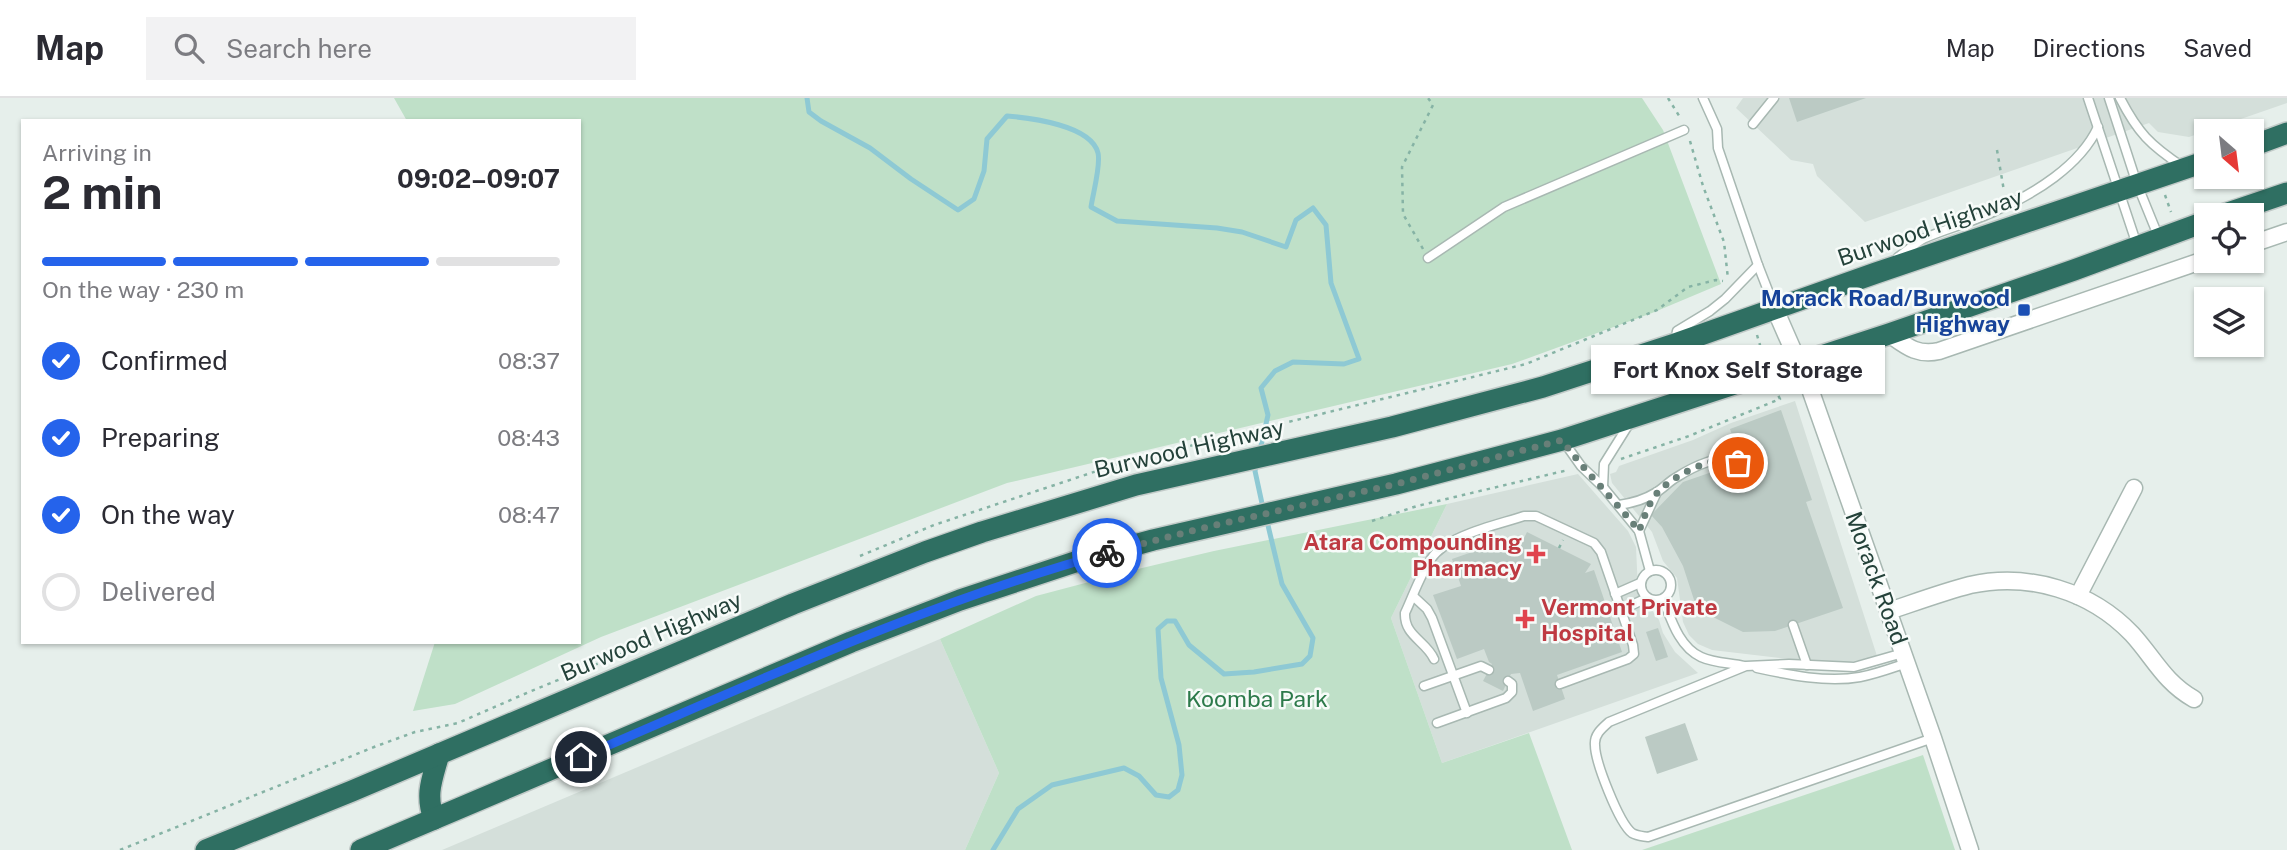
<!DOCTYPE html>
<meta charset="utf-8">
<style>
:root{--surface:#fff;--page:#f2f2f3;--text:#2b2b33;--muted:#7c7c81;--line:#e1e1e2;--accent:#2563eb}
body{margin:0;font-family:"Public Sans",sans-serif;background:var(--page);color:var(--text);height:100vh;display:flex;flex-direction:column;font-size:26px;white-space:nowrap}
*{box-sizing:border-box;margin:0}
p{font-size:23px;color:var(--muted)}
.icon{flex:none;width:38px;height:38px;fill:none;stroke:currentColor;stroke-width:2;stroke-linecap:round;stroke-linejoin:round}
.map{position:relative;flex:1;overflow:hidden}
.side{position:absolute;left:21px;top:21px;width:560px;height:525px;display:flex;flex-direction:column;background:var(--surface);border-radius:0px;box-shadow:0 2px 5px #0004}
.side>*{flex:none}
.needle{width:46px;rotate:152deg}
.buttons{position:absolute;left:2194px;top:21px;display:grid;gap:14px}
.buttons a{display:grid;place-items:center;width:70px;height:70px;border-radius:0px;background:var(--surface);box-shadow:0 2px 5px #0004;font-size:35px}
.pin{position:absolute;display:grid;place-items:center;width:60px;height:60px;color:#fff;margin:-30px;border:4px solid #fff;border-radius:50%;box-shadow:0 2px 7px #0007}
.courier{position:absolute;display:grid;place-items:center;width:70px;height:70px;margin:-35px;border:5px solid #2563eb;border-radius:50%;background:#fff;color:#222;box-shadow:0 2px 9px #0007}
.bubble{position:absolute;height:49px;border-radius:0px;background:var(--surface);box-shadow:0 2px 5px #0004;font-size:23px;font-weight:700;line-height:49px;text-align:center}
.overview em{font-style:normal;font-weight:700}
.overview div{display:flex;flex-direction:column-reverse}
.overview{display:flex;align-items:center;justify-content:space-between;height:119px;padding:0 21px}
h1{font-size:46px;font-weight:700;line-height:52px}
.bar{display:grid;grid-template-columns:repeat(4,1fr);gap:10px 7px;align-content:center;height:84px;padding:0 21px}
.bar i{height:9px;border-radius:5px;background:var(--line)}
.bar .active{background:var(--accent)}
.bar p{grid-column:span 4}
ol{padding:0 21px;list-style:none}
li{display:flex;align-items:center;gap:21px;height:77px}
li p{margin-inline-start:auto}
li .icon{padding:7px;border-radius:50%;background:var(--accent);color:#fff;stroke-width:4}
li:last-child{color:var(--muted)}
li i{width:38px;height:38px;border:4px solid var(--line);border-radius:50%}
header{display:flex;align-items:center;gap:42px;box-sizing:border-box;height:98px;padding:0 35px;background:var(--surface);border-bottom:2px solid var(--line)}
header strong{font-size:33px}
nav{display:flex;gap:38px;margin-inline-start:auto;font-size:24px}
.search{width:490px;height:63px;background:var(--page);display:flex;align-items:center;gap:18px;box-sizing:border-box;padding:0 24px;border-radius:0px;color:var(--muted);font-size:26px}
.map>svg:first-child{display:block}
.built{fill:#d4dfda}
.green{fill:#bfe0c8}
.lines{fill:none;stroke-linecap:round;stroke-linejoin:round}
.stream{stroke:#8ec9d4;stroke-width:5}
.building{fill:#bbcac4}
.lane-casing{stroke:#a8b8b2;stroke-width:11}
.street-casing{stroke:#a8b8b2;stroke-width:19}
.highway-casing{stroke:#c2cac8;stroke-width:24}
.path{stroke:#86b3a5;stroke-width:2.5;stroke-dasharray:3.5 5;stroke-linecap:butt}
.lane{stroke:#fff;stroke-width:8}
.street{stroke:#fff;stroke-width:16}
.highway{stroke:#2f6f62;stroke-width:21}
.done{stroke:#687f78;stroke-width:7;stroke-dasharray:0 12.6}
.route{stroke:#2563eb;stroke-width:9}
.transit-dot{fill:#1a4fb4;stroke:#f7fbf9;stroke-width:2.5}
.health-dot{fill:#e0444e;stroke:#f7fbf9;stroke-width:2.5}
.labels{text-anchor:middle;dominant-baseline:central;stroke-width:5;stroke-linejoin:round;paint-order:stroke}
.street-label{font-size:23px;fill:#24423a;stroke:#f7fbf9}
.transit-label{font-size:23px;font-weight:bold;fill:#164399;stroke:#f7fbf9;text-anchor:end}
.health-label{font-size:23px;font-weight:bold;fill:#be3a42;stroke:#f7fbf9;text-anchor:end}
.park-label{font-size:23px;fill:#2d7a4b;stroke:#f7fbf9}
</style>
<header>
<strong>Map</strong>
<div class="search"><svg class="icon" aria-label="search" viewBox="0 0 24 24"><circle cx="10" cy="10" r="6"/><path d="M15 15l6 6"/></svg>Search here</div>
<nav><a>Map</a><a>Directions</a><a>Saved</a></nav>
</header>
<div class="map">
<svg width="2287" height="752" viewBox="0 0 2287 752">
<rect width="100%" height="100%" fill="#e6efeb"/>
<g class="built">
<path d="M 1743,0 L 2287,0 L 2287,5 L 2189,39 L 2158,34 L 2149,25 L 1865,124 L 1817,78 L 1813,66 L 1791,62 L 1736,10 Z"/>
<path d="M 1795,303 L 1877,558 L 1850,564 L 1823,565 L 1712,552 L 1698,546 L 1689,537 L 1683,524 L 1677,480 L 1663,463 L 1652,434 L 1612,385 L 1610,376 L 1616,374 L 1619,368 L 1693,342 L 1731,325 Z"/>
<path d="M 1578,376 L 1628,433 L 1636,449 L 1638,493 L 1659,522 L 1663,535 L 1675,554 L 1698,575 L 1442,665 L 1391,520 L 1447,406 Z"/>
<path d="M 940,541 L 999,675 L 965,752 L 442,752 Z"/>
</g>
<g class="green">
<path d="M 394,0 L 1642,0 L 1663,32 L 1721,186 L 1652,215 L 1512,266 L 1007,385 L 601,539 L 455,606 L 413,613 L 435,544 L 579,544 L 579,23 L 407,23 Z"/>
<path d="M 1447,406 L 1391,520 L 1442,665 L 1529,635 L 1572,752 L 965,752 L 999,675 L 940,541 L 1036,498 L 1142,470 L 1214,453 Z"/>
<path d="M 1923,657 L 1955,752 L 1642,752 Z"/>
</g>
<g class="lines">
<g class="stream">
<path d="M 807,0 L 809,14 L 821,23 L 870,50 L 911,81 L 958,112 L 974,101 L 984,73 L 987,41 L 1007,18 C 1030,20 1091,27 1098,55 C 1101,67 1093,95 1091,109 L 1117,123 L 1217,130 L 1242,134 L 1286,149 L 1296,122 L 1313,110 L 1326,127 L 1331,185 L 1359,261 L 1344,266 L 1293,264 L 1275,273 L 1261,290 L 1268,317 L 1260,352"/>
<path d="M 1257,365 L 1255,373 L 1263,410"/>
<path d="M 993,752 L 1018,711 L 1052,687 L 1124,670 L 1139,678 L 1156,697 L 1169,699 L 1178,692 L 1182,677 L 1179,647 L 1161,580 L 1158,531 L 1167,523 L 1175,523 L 1189,547 L 1224,576 L 1254,574 L 1302,566 L 1310,558 L 1313,540 L 1282,486 L 1266,419"/>
</g>
</g>
<g class="building">
<path d="M 1789,0 L 1866,0 L 1797,24 Z"/>
<path d="M 1781,312 L 1812,402 L 1806,404 L 1843,510 L 1775,533 L 1743,534 L 1697,511 L 1683,468 L 1662,429 L 1651,417 L 1683,384 L 1741,364 L 1730,331 Z"/>
<path d="M 1527,434 L 1591,466 L 1585,475 L 1594,472 L 1622,554 L 1557,577 L 1565,601 L 1533,613 L 1520,575 L 1511,576 L 1503,593 L 1483,583 L 1492,566 L 1489,564 L 1484,551 L 1457,561 L 1433,497 L 1461,488 L 1452,461 L 1521,437 L 1523,442 Z"/>
<path d="M 1658,530 L 1668,559 L 1656,563 L 1646,534 Z"/>
<path d="M 1685,625 L 1698,662 L 1657,676 L 1645,639 Z"/>
</g>
<g class="lines">
<g class="lane-casing">
<g id="lane">
<path d="M 1703,0 L 1717,31 L 1718,50 L 1758,167 L 1774,208"/>
<path d="M 2088,0 L 2137,147"/>
<path d="M 2109,0 L 2137,86 L 2159,140"/>
<path d="M 2120,0 C 2138,35 2150,47 2183,69"/>
<path d="M 1753,26 L 1774,0"/>
<path d="M 1898,159 C 1907,153 1915,145 1925,140 C 1948,130 1973,124 1995,113 C 2034,96 2080,68 2098,29"/>
<path d="M 1428,160 L 1504,109 L 1684,32"/>
<path d="M 1675,244 L 1677,233 L 1710,213 L 1725,201 L 1758,167"/>
<path d="M 1564,344 L 1581,368 L 1603,389 L 1639,433 L 1650,473"/>
<path d="M 1603,389 L 1604,366 L 1629,326"/>
<path d="M 1619,407 C 1632,405 1644,402 1655,395 C 1663,391 1669,383 1677,379 C 1691,370 1723,353 1738,365"/>
<path d="M 1639,433 L 1657,394"/>
<circle cx="1656" cy="487" r="15"/>
<path d="M 1615,496 L 1640,485"/>
<path d="M 1413,498 L 1427,511 L 1432,520 L 1467,615"/>
<path d="M 1663,501 C 1671,521 1679,549 1701,559 C 1714,565 1731,565 1744,568"/>
<path d="M 1621,512 L 1647,500"/>
<path d="M 1793,527 L 1807,567"/>
<path d="M 1903,555 L 1854,569 L 1789,566 L 1746,568 L 1609,624 C 1601,631 1594,637 1595,647 C 1595,664 1619,725 1632,735 C 1637,738 1642,738 1648,739 L 1933,640"/>
<path d="M 1434,561 C 1426,543 1404,538 1405,515 C 1413,498 1420,477 1431,461 C 1447,437 1497,427 1524,418 L 1536,418 L 1594,445 L 1601,454 L 1633,547 L 1634,556 L 1628,561 L 1560,586"/>
<path d="M 1757,570 C 1789,577 1827,585 1860,579 C 1876,576 1892,570 1907,565"/>
<path d="M 1424,588 L 1481,568 L 1489,572"/>
<path d="M 1437,625 L 1506,600 L 1512,594 L 1512,586 L 1508,583"/>
</g>
</g>
<g class="street-casing">
<g id="street">
<path d="M 2252,146 L 2287,134"/>
<path d="M 1775,211 L 1810,291 L 1933,640 L 1970,752"/>
<path d="M 1889,236 C 1906,248 1917,258 1939,253 L 2207,161"/>
<path d="M 2078,498 L 2134,390"/>
<path d="M 1889,513 C 1916,504 1943,494 1970,487 C 2029,474 2091,493 2132,536 C 2154,560 2164,584 2194,601"/>
</g>
</g>
<g class="highway-casing">
<g id="highway">
<path d="M 2252,48 L 2287,35"/>
<path d="M 2222,117 L 2287,95"/>
<path d="M 434,721 C 425,696 432,682 439,656"/>
<path d="M 206,752 L 352,693 L 793,506 L 925,454 L 982,434 L 1136,387 L 1392,329 L 1543,289 L 1675,246 L 1876,175 L 2207,63"/>
<path d="M 361,752 L 851,544 L 960,502 L 1087,460 L 1153,442 L 1396,386 L 1562,342 L 1889,236 L 2074,172 L 2207,123"/>
</g>
</g>
<g class="path">
<path d="M 1668,0 L 1681,21"/>
<path d="M 1690,43 L 1703,88 L 1724,144 L 1728,181"/>
<path d="M 1997,52 L 2004,93"/>
<path d="M 2165,97 L 2171,114"/>
<path d="M 1423,151 L 1403,116 L 1402,69 L 1433,7 L 1428,0"/>
<path d="M 1757,237 L 1763,257"/>
<path d="M 1621,361 L 1689,338 L 1780,301 L 1776,293"/>
<path d="M 1372,423 L 1417,408 L 1568,372"/>
<path d="M 1559,450 L 1563,442"/>
<path d="M 860,458 L 934,427 L 1124,364 L 1526,266 L 1657,212 L 1688,189 L 1716,182 L 1723,183"/>
<path d="M 120,752 L 374,649 L 415,634 L 458,625 L 529,594 L 660,540"/>
</g>
<use href="#lane" class="lane"/>
<use href="#street" class="street"/>
<use href="#highway" class="highway"/>
</g>
<g class="lines">
<path class="done" d="M 1107,455 L 1203,430 L 1396,386 L 1562,342 C 1585,374 1614,401 1639,433 C 1644,420 1649,403 1659,393 C 1672,379 1720,352 1738,365"/>
<path class="route" d="M 581,659 C 754,585 925,505 1107,455"/>
</g>
<rect class="transit-dot" x="2017" y="205" width="14" height="14" rx="3.5"/>
<g class="health-dot">
<path d="M1532.5 445.5h7v7h7v7h-7v7h-7v-7h-7v-7h7z"/>
<path d="M1521.5 510.5h7v7h7v7h-7v7h-7v-7h-7v-7h7z"/>
</g>
<g class="labels">
<g class="street-label">
<text transform="translate(1930 129) rotate(-19)">Burwood Highway</text>
<text transform="translate(1189 350) rotate(-13)">Burwood Highway</text>
<text transform="translate(1877 480) rotate(70)">Morack Road</text>
<text transform="translate(651 538) rotate(-23)">Burwood Highway</text>
</g>
<g class="transit-label">
<text x="2010" y="199">Morack Road/Burwood<tspan x="2010" dy="26">Highway</tspan></text>
</g>
<g class="health-label">
<text x="1522" y="443">Atara Compounding<tspan x="1522" dy="26">Pharmacy</tspan></text>
<text x="1541" y="508" text-anchor="start">Vermont Private<tspan x="1541" dy="26">Hospital</tspan></text>
</g>
<g class="park-label">
<text x="1257" y="600">Koomba Park</text>
</g>
</g>
</svg>
<div class="buttons">
<a><svg class="needle" viewBox="-14 -14 28 28"><path d="M0-13l5 13h-10z" fill="#e53935"/><path d="M0 13l5-13h-10z" fill="#7c7c81"/></svg></a>
<a><svg class="icon" aria-label="locate" viewBox="0 0 24 24"><circle cx="12" cy="12" r="6"/><path d="M12 2v4M12 18v4M2 12h4M18 12h4"/></svg></a>
<a><svg class="icon" aria-label="layers" viewBox="0 0 24 24"><path d="M12 4l9 5-9 5-9-5zM3 14l9 5 9-5"/></svg></a>
</div>
<div class="pin" style="left:1738px;top:365px;background:#ea580c"><svg class="icon" aria-label="bag" viewBox="0 0 24 24"><path d="M5 8h14l-1 12H6zM9 8a3 3 0 0 1 6 0"/></svg></div>
<div class="pin" style="left:581px;top:659px;background:#1f2937"><svg class="icon" aria-label="home" viewBox="0 0 24 24"><path d="M3 11l9-7 9 7M6 9v11h12V9"/></svg></div>
<div class="courier" style="left:1107px;top:455px"><svg class="icon" aria-label="bike" viewBox="0 0 24 24"><circle cx="6" cy="16" r="4"/><circle cx="18" cy="16" r="4"/><path d="M6 16l4-8h5l3 8M10 8l3 8H6M13 5h3"/></svg></div>
<div class="bubble" style="left:1591px;top:247px;width:294px">Fort Knox Self Storage</div>
<section class="side">
<div class="overview"><div><h1>2 min</h1><p>Arriving in</p></div><em>09:02–09:07</em></div>
<div class="bar"><i class="active"></i><i class="active"></i><i class="active"></i><i></i><p>On the way · 230 m</p></div>
<ol>
<li><svg class="icon" aria-label="check" viewBox="0 0 24 24"><path d="M5 12l5 5 9-10"/></svg>Confirmed<p>08:37</p></li>
<li><svg class="icon" aria-label="check" viewBox="0 0 24 24"><path d="M5 12l5 5 9-10"/></svg>Preparing<p>08:43</p></li>
<li><svg class="icon" aria-label="check" viewBox="0 0 24 24"><path d="M5 12l5 5 9-10"/></svg>On the way<p>08:47</p></li>
<li><i></i>Delivered</li>
</ol>
</section>
</div>
